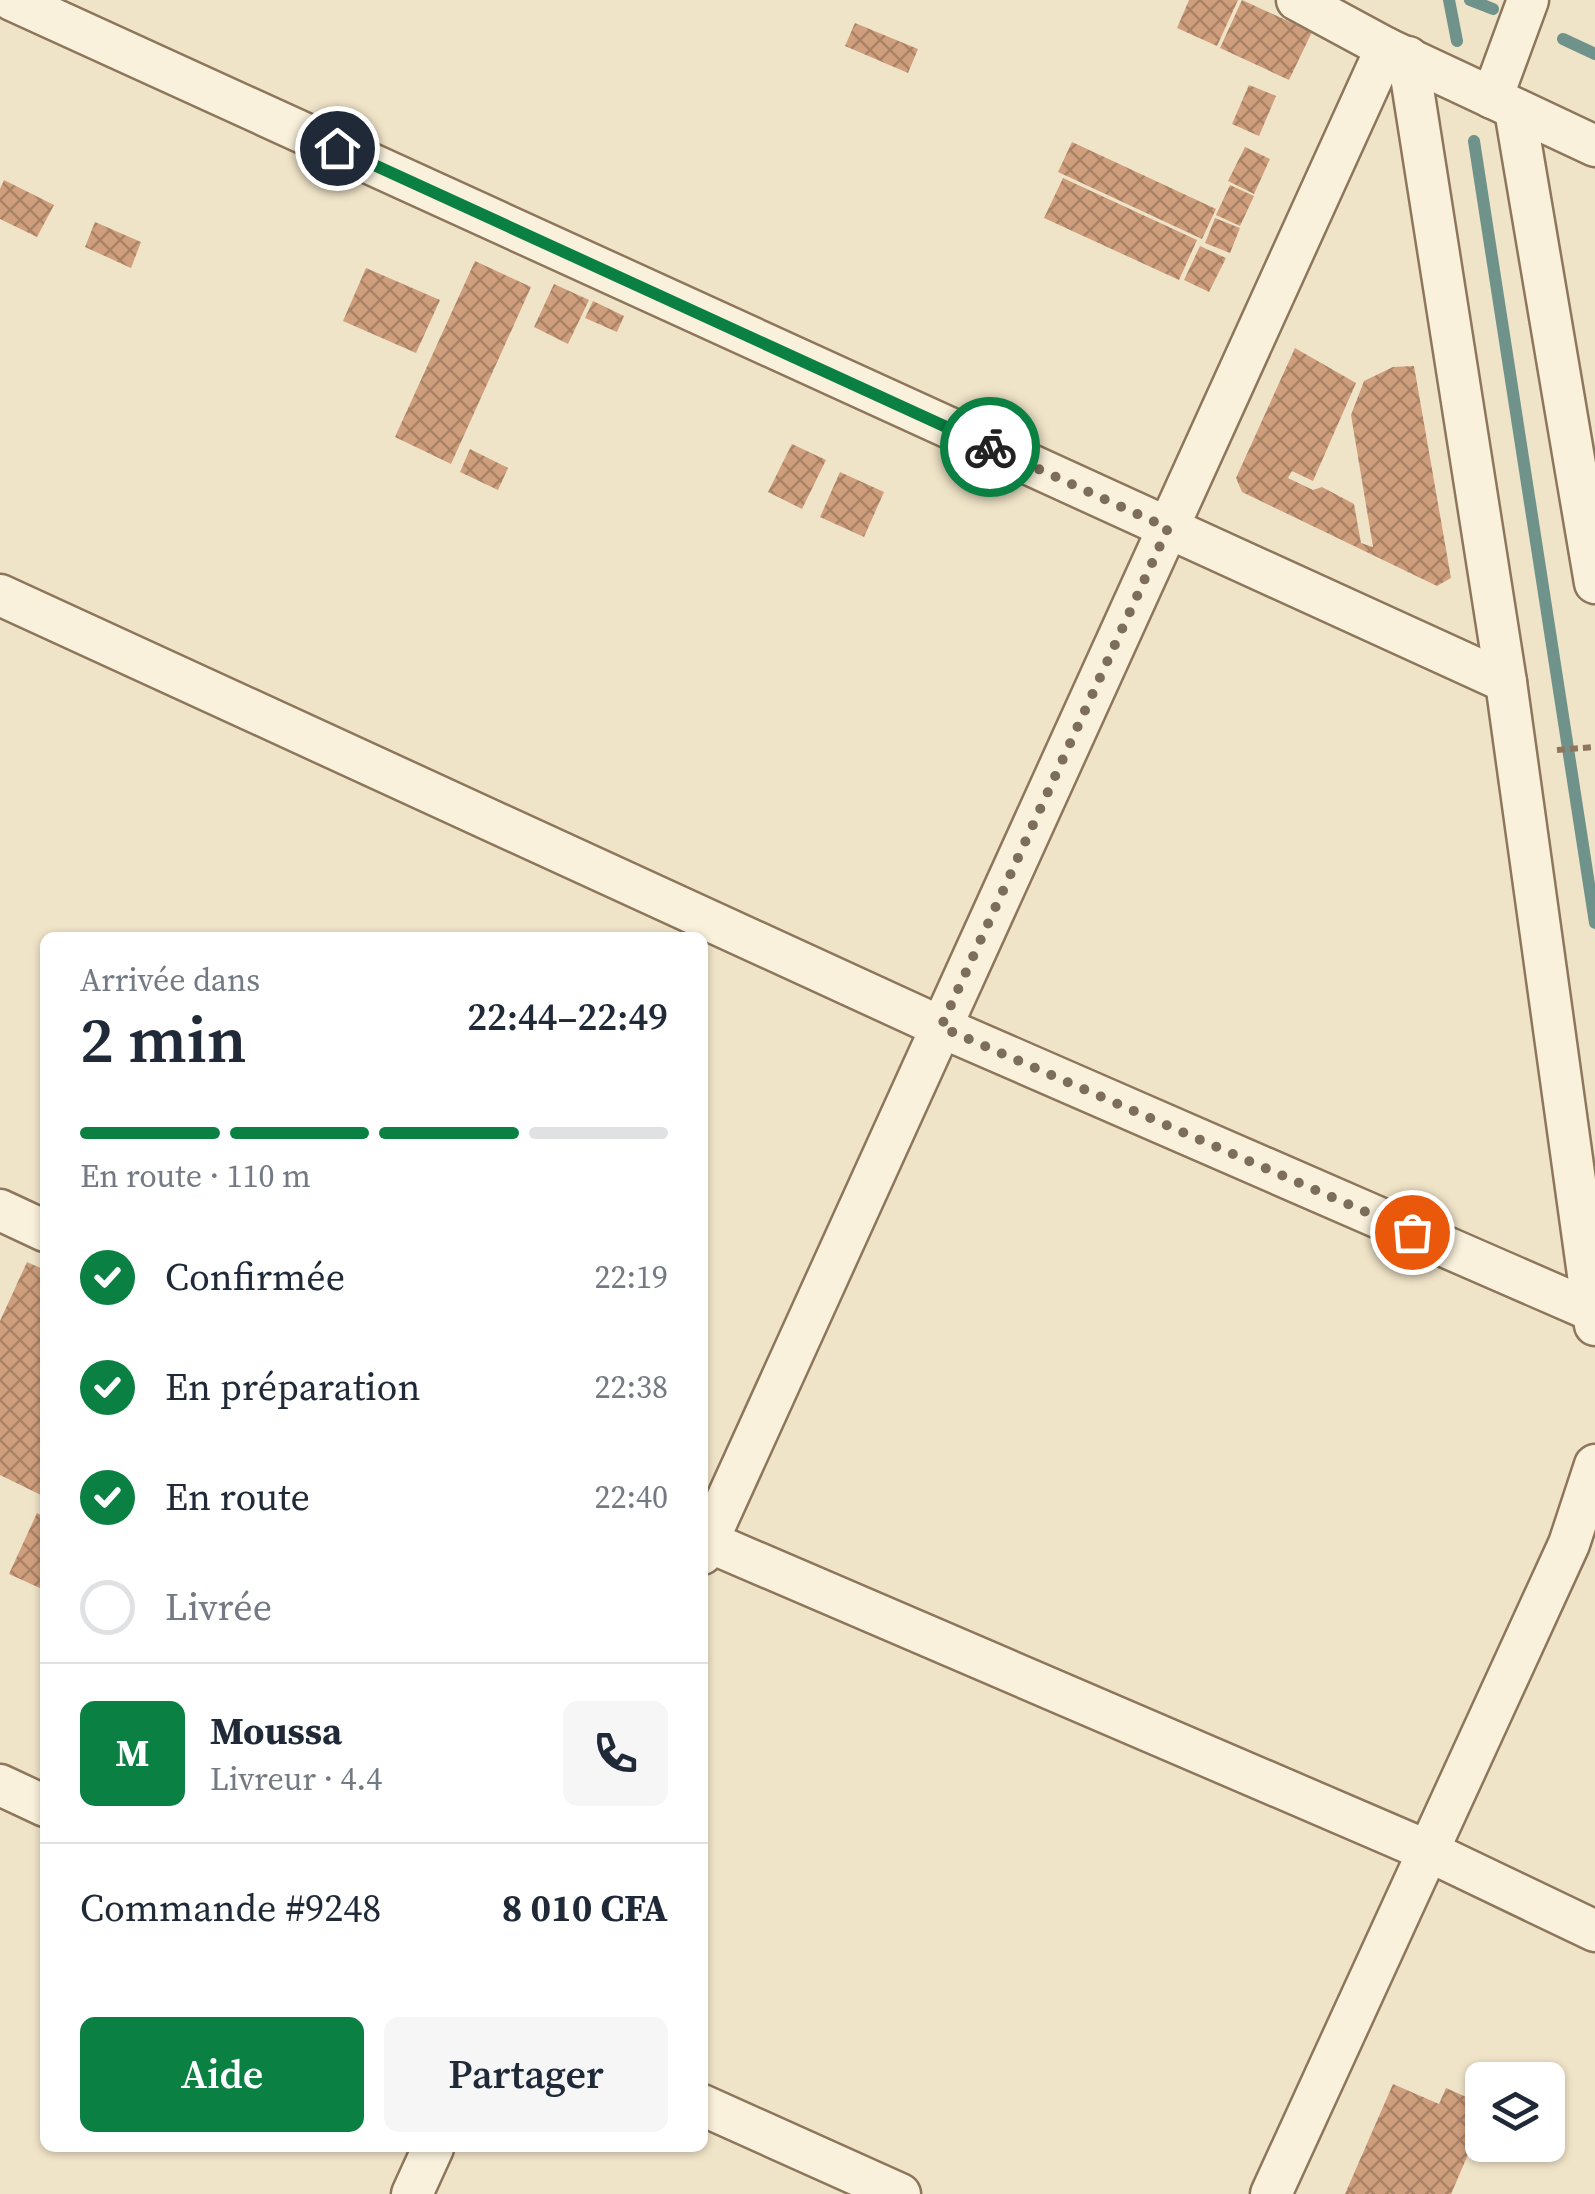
<!DOCTYPE html>
<html lang="fr">
<meta charset="utf-8">
<style>
:root{--surface:#fff;--page:#f6f6f7;--text:#1f2937;--muted:#747a83;--line:#e0e1e3;--accent:#0b8043}
body{margin:0;font-family:"Source Serif 4",serif;background:var(--page);color:var(--text);height:100vh;display:flex;flex-direction:column;font-size:38px;white-space:nowrap}
*{box-sizing:border-box;margin:0}
p{font-size:32px;color:var(--muted)}
.icon{flex:none;width:55px;height:55px;fill:none;stroke:currentColor;stroke-width:2;stroke-linecap:round;stroke-linejoin:round}
.map{position:relative;flex:1;overflow:hidden}
.panel{position:absolute;left:40px;top:932px;width:668px;height:1220px;display:flex;flex-direction:column;background:var(--surface);border-radius:15px;box-shadow:0 2px 8px #0004}
.panel>*{flex:none}
.controls{position:absolute;left:1465px;top:2062px;display:grid;gap:20px}
.controls a{display:grid;place-items:center;width:100px;height:100px;border-radius:15px;background:var(--surface);box-shadow:0 2px 8px #0004;font-size:50px}
.pin{position:absolute;display:grid;place-items:center;width:85px;height:85px;color:#fff;margin:-42px;border:5px solid #fff;border-radius:50%;box-shadow:0 2px 10px #0007}
.courier{position:absolute;display:grid;place-items:center;width:100px;height:100px;margin:-50px;border:8px solid #0b8043;border-radius:50%;background:#fff;color:#222;box-shadow:0 2px 12px #0007}
.headline em{font-style:normal;font-weight:600}
.headline div{display:flex;flex-direction:column-reverse}
.headline{display:flex;align-items:center;justify-content:space-between;height:170px;padding:0 40px}
h1{font-size:65px;font-weight:600;line-height:75px}
.bar{display:grid;grid-template-columns:repeat(4,1fr);gap:15px 10px;align-content:center;height:120px;padding:0 40px}
.bar i{height:12px;border-radius:8px;background:var(--line)}
.bar .current{background:var(--accent)}
.bar p{grid-column:span 4}
.line{display:flex;align-items:center;gap:25px;padding:0 40px;border-top:2px solid var(--line)}
.line div{flex:1}
.round{display:grid;place-items:center;flex:none;width:105px;height:105px;border-radius:15px;background:var(--page)}
ol{padding:0 40px;list-style:none}
li{display:flex;align-items:center;gap:30px;height:110px}
li p{margin-inline-start:auto}
li .icon{padding:10px;border-radius:50%;background:var(--accent);color:#fff;stroke-width:4}
li:last-child{color:var(--muted)}
li i{width:55px;height:55px;border:5px solid var(--line);border-radius:50%}
.button{display:flex;gap:20px;margin-top:auto;padding:20px 40px}
.button a{flex:1;height:115px;border-radius:15px;background:var(--accent);color:#fff;font-size:40px;font-weight:600;line-height:115px;text-align:center}
.button a+a{background:var(--page);color:var(--text)}
.map>svg:first-child{display:block}
.lines{fill:none;stroke-linecap:round;stroke-linejoin:round}
.stream{stroke:#6f938a;stroke-width:12}
.building{fill:url(#building-cross-hatch)}
.street-casing{stroke:#8d765c;stroke-width:45}
.path{stroke:#8d765c;stroke-width:6;stroke-dasharray:8 5;stroke-linecap:butt}
.street{stroke:#faf1dc;stroke-width:40}
.done{stroke:#7c6e5b;stroke-width:10;stroke-dasharray:0 18}
.route{stroke:#0b8043;stroke-width:12}
</style>
<div class="map">
<svg width="1595" height="2194" viewBox="0 0 1595 2194">
<defs>
<pattern id="building-cross-hatch" width="8" height="8" patternUnits="userSpaceOnUse" patternTransform="scale(2.5)"><rect width="8" height="8" fill="#cf9f7d"/><path d="M0 0l8 8M0 8l8-8" fill="none" stroke="#a98266"/></pattern>
</defs>
<rect width="100%" height="100%" fill="#f0e4c8"/>
<g class="lines">
<g class="stream">
<path d="M 1449,0 L 1457,41"/>
<path d="M 1470,0 L 1493,9"/>
<path d="M 1563,39 L 1595,54"/>
<path d="M 1474,141 L 1595,923"/>
</g>
</g>
<g class="building">
<path d="M 1189,0 L 1238,0 L 1217,46 L 1177,28 Z"/>
<path d="M 1242,0 L 1312,32 L 1289,80 L 1220,48 Z"/>
<path d="M 855,23 L 918,49 L 908,73 L 845,46 Z"/>
<path d="M 1249,85 L 1276,96 L 1259,136 L 1232,124 Z"/>
<path d="M 1072,142 L 1216,209 L 1202,239 L 1058,172 Z"/>
<path d="M 1245,147 L 1270,159 L 1254,194 L 1228,181 Z"/>
<path d="M 1063,178 L 1197,240 L 1179,280 L 1044,218 Z"/>
<path d="M 4,180 L 54,205 L 37,237 L 0,219 L 0,189 Z"/>
<path d="M 1230,185 L 1254,196 L 1240,226 L 1216,215 Z"/>
<path d="M 1215,218 L 1240,228 L 1230,253 L 1205,243 Z"/>
<path d="M 95,222 L 141,242 L 131,268 L 85,247 Z"/>
<path d="M 1200,246 L 1226,258 L 1209,292 L 1184,280 Z"/>
<path d="M 475,261 L 531,287 L 451,464 L 395,437 Z"/>
<path d="M 366,268 L 440,300 L 416,353 L 343,321 Z"/>
<path d="M 554,284 L 589,300 L 568,344 L 534,327 Z"/>
<path d="M 593,301 L 624,316 L 617,332 L 585,318 Z"/>
<path d="M 1295,348 L 1356,383 L 1313,481 L 1292,471 L 1288,478 L 1313,490 L 1322,487 L 1354,504 L 1361,543 L 1373,547 L 1351,415 L 1364,381 L 1393,367 L 1414,366 L 1451,578 L 1437,586 L 1242,492 L 1236,478 Z"/>
<path d="M 792,444 L 826,460 L 802,509 L 768,492 Z"/>
<path d="M 470,449 L 508,468 L 498,490 L 460,472 Z"/>
<path d="M 840,472 L 884,492 L 864,537 L 820,517 Z"/>
<path d="M 27,1262 L 45,1270 L 45,1497 L 0,1475 L 0,1321 Z"/>
<path d="M 37,1513 L 45,1517 L 45,1583 L 42,1589 L 9,1574 Z"/>
<path d="M 1393,2084 L 1439,2104 L 1446,2088 L 1482,2104 L 1482,2122 L 1451,2194 L 1345,2194 Z"/>
</g>
<g class="lines">
<g class="street-casing">
<g id="street">
<path d="M 12,0 L 1506,682"/>
<path d="M 1297,0 L 1386,48 L 1595,146"/>
<path d="M 1408,57 L 1506,682 L 1595,1325"/>
<path d="M 1492,98 L 1528,0"/>
<path d="M 1515,110 L 1595,583"/>
<path d="M 0,595 L 941,1027 L 1595,1312"/>
<path d="M 0,1210 L 45,1231"/>
<path d="M 702,1539 L 1428,1851 L 1595,1931"/>
<path d="M 702,1554 L 1386,48"/>
<path d="M 0,1785 L 45,1806"/>
<path d="M 702,2105 L 900,2194"/>
<path d="M 412,2194 L 433,2148"/>
<path d="M 1271,2194 L 1569,1544 L 1595,1465"/>
</g>
</g>
<path class="path" d="M 1557,750 L 1595,747"/>
<use href="#street" class="street"/>
</g>
<g class="lines">
<path class="done" d="M 990,447 L 1168,528 L 941,1027 L 1412,1232"/>
<path class="route" d="M 337,148 L 990,447"/>
</g>
</svg>
<div class="controls">
<a><svg class="icon" aria-label="layers" viewBox="0 0 24 24"><path d="M12 4l9 5-9 5-9-5zM3 14l9 5 9-5"/></svg></a>
</div>
<div class="pin" style="left:1412px;top:1232px;background:#ea580c"><svg class="icon" aria-label="bag" viewBox="0 0 24 24"><path d="M5 8h14l-1 12H6zM9 8a3 3 0 0 1 6 0"/></svg></div>
<div class="pin" style="left:337px;top:148px;background:#1f2937"><svg class="icon" aria-label="home" viewBox="0 0 24 24"><path d="M3 11l9-7 9 7M6 9v11h12V9"/></svg></div>
<div class="courier" style="left:990px;top:447px"><svg class="icon" aria-label="bike" viewBox="0 0 24 24"><circle cx="6" cy="16" r="4"/><circle cx="18" cy="16" r="4"/><path d="M6 16l4-8h5l3 8M10 8l3 8H6M13 5h3"/></svg></div>
<section class="panel">
<div class="headline"><div><h1>2 min</h1><p>Arrivée dans</p></div><em>22:44–22:49</em></div>
<div class="bar"><i class="current"></i><i class="current"></i><i class="current"></i><i></i><p>En route · 110 m</p></div>
<ol>
<li><svg class="icon" aria-label="check" viewBox="0 0 24 24"><path d="M5 12l5 5 9-10"/></svg>Confirmée<p>22:19</p></li>
<li><svg class="icon" aria-label="check" viewBox="0 0 24 24"><path d="M5 12l5 5 9-10"/></svg>En préparation<p>22:38</p></li>
<li><svg class="icon" aria-label="check" viewBox="0 0 24 24"><path d="M5 12l5 5 9-10"/></svg>En route<p>22:40</p></li>
<li><i></i>Livrée</li>
</ol>
<div class="line" style="height:180px"><b class="round" style="background:var(--accent);color:#fff">M</b><div><b>Moussa</b><p>Livreur · 4.4</p></div><a class="round"><svg class="icon" aria-label="phone" viewBox="0 0 24 24"><path d="M5 4h4l2 5-3 2q2 4 5 5l2-3 5 2v4C11 20 4 13 5 4z"/></svg></a></div>
<div class="line" style="height:130px"><div>Commande #9248</div><b>8 010 CFA</b></div>
<div class="button"><a>Aide</a><a>Partager</a></div>
</section>
</div>
